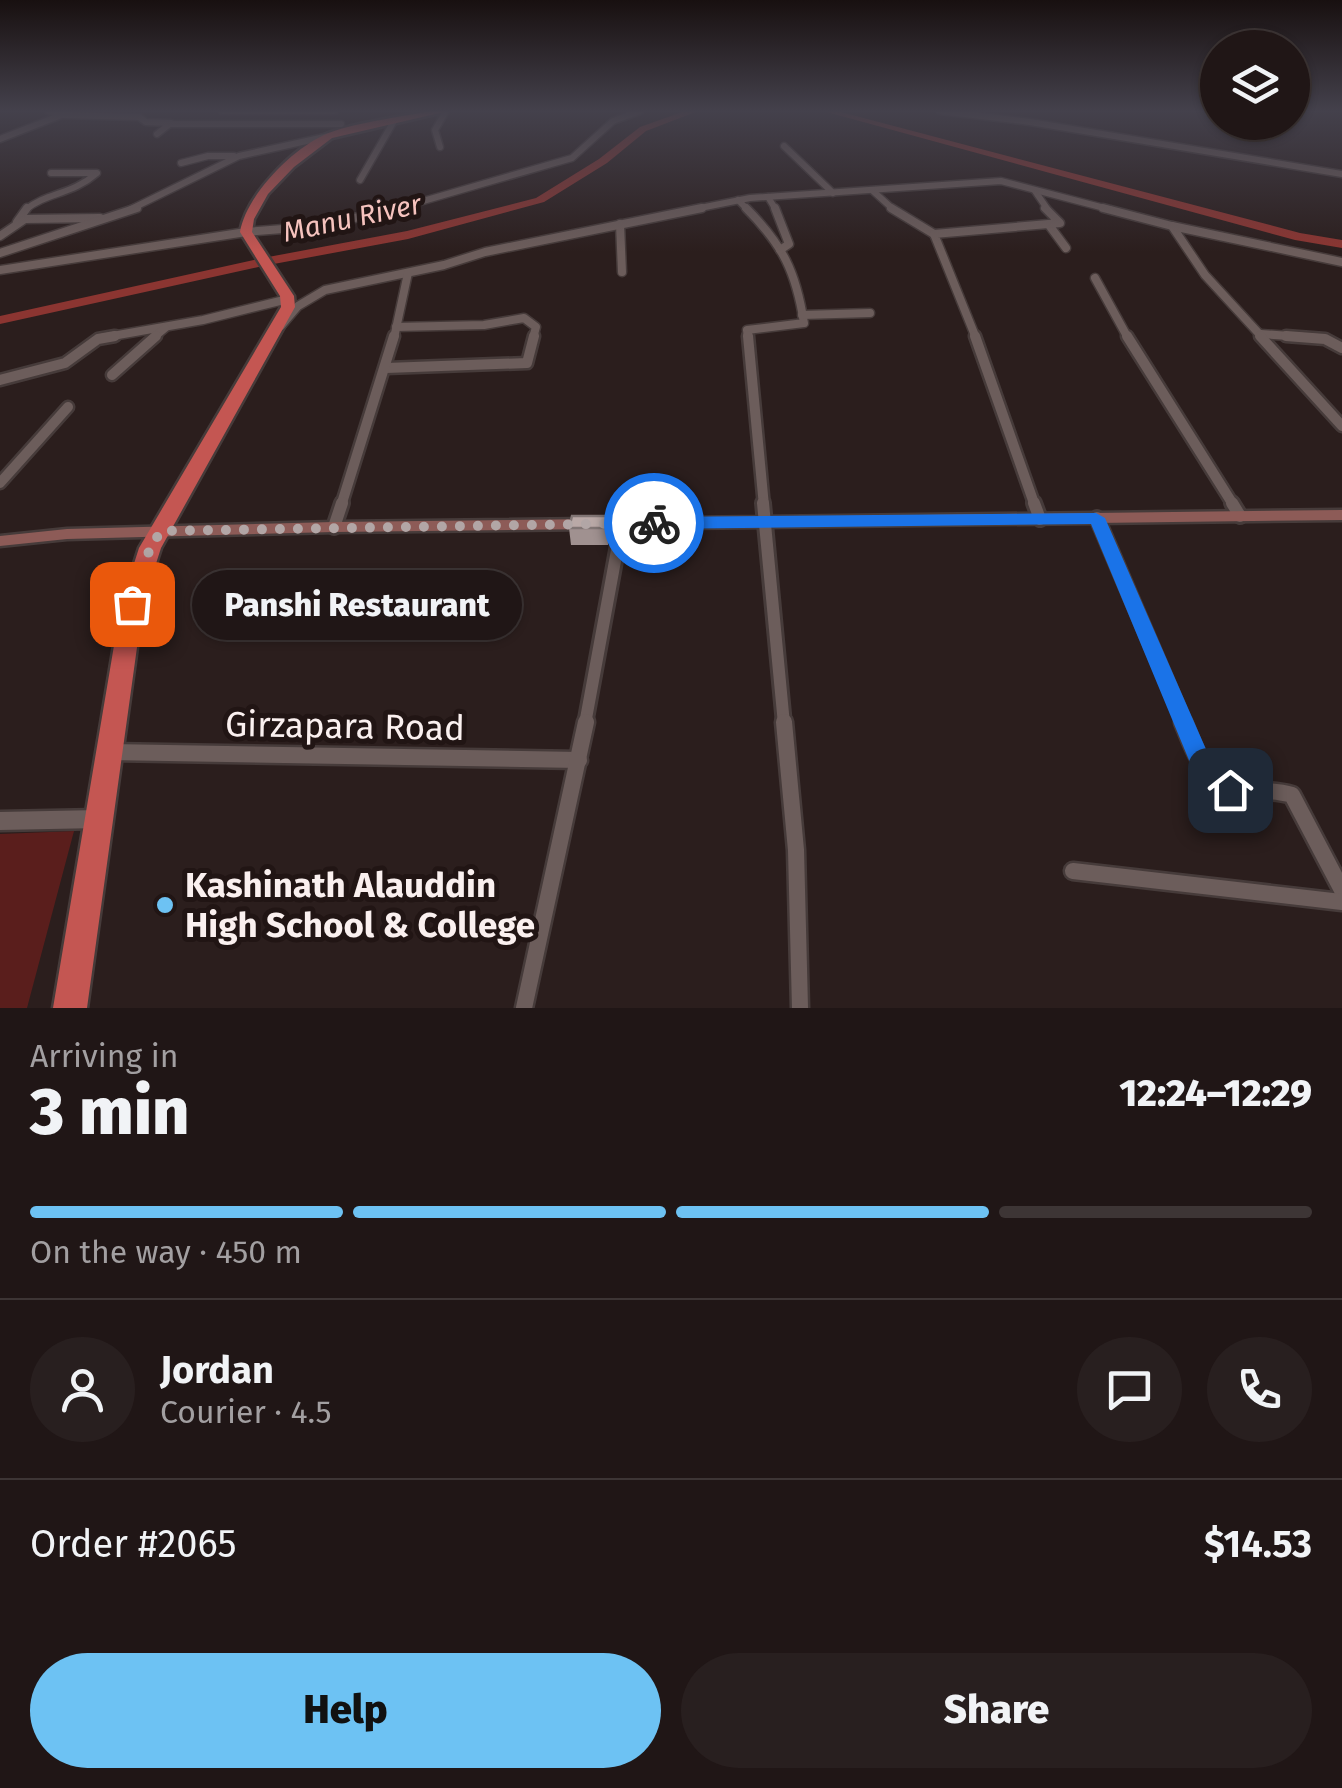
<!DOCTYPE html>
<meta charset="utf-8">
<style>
:root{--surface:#201616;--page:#281f1f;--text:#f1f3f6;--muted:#a29fa1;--line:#3d3535;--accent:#6dc2f3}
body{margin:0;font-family:"Fira Sans",sans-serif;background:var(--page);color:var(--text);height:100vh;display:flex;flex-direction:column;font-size:38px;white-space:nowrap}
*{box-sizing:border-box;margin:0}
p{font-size:32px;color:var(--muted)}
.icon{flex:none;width:55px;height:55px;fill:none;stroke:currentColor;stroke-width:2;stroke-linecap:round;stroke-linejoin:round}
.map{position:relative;height:1008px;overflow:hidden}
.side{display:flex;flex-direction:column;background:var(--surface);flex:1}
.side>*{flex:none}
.controls{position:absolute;left:1200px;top:30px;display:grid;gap:20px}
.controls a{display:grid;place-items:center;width:110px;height:110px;border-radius:50%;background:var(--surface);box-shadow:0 2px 8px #0004,0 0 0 2px var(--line);font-size:50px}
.pin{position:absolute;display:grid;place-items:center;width:85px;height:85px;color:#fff;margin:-42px;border-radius:20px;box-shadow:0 5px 15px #0006}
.courier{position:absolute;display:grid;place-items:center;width:100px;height:100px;margin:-50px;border:8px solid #1a73e8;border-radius:50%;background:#fff;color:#222;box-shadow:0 2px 12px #0007}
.bubble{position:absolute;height:70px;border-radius:35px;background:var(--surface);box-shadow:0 2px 8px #0004,0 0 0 2px var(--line);font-size:32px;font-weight:800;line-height:70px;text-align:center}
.summary em{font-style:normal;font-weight:800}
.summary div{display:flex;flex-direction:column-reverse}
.summary{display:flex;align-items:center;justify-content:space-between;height:170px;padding:0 30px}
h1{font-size:65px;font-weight:800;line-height:75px}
.bar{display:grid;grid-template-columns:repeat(4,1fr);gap:15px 10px;align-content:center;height:120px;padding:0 30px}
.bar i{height:12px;border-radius:8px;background:var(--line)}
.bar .selected{background:var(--accent)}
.bar p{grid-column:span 4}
.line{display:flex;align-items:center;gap:25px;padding:0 30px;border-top:2px solid var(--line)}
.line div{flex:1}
.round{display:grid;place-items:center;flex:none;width:105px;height:105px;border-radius:52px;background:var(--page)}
.cta{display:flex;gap:20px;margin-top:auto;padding:20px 30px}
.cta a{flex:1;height:115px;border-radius:60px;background:var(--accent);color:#111;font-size:40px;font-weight:800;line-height:115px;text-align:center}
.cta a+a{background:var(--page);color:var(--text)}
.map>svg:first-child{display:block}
.green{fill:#5a1e1c}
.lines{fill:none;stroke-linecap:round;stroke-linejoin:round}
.river{fill:#8b3531;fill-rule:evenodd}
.minor-far4-casing{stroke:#463b3a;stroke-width:9}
.minor-far3-casing{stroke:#463b3a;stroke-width:11}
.minor-far2-casing{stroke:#463b3a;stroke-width:15}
.minor-far1-casing{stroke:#463b3a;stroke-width:18}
.minor-casing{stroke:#463b3a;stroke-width:21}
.tertiary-casing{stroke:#463b3a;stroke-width:5}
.secondary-casing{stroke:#463b3a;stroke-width:5}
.trunk-casing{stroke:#463b3a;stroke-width:5}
.minor-far4{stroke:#6c5d5b;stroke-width:6}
.minor-far3{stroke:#6c5d5b;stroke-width:8}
.minor-far2{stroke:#6c5d5b;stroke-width:10}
.minor-far1{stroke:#6c5d5b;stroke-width:12}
.minor{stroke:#6c5d5b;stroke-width:16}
.tertiary{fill:#6c5d5b;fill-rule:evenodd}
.secondary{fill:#8d5b57;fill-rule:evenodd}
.trunk{fill:#c45652;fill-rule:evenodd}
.wall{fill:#a09190}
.shaded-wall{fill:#827675}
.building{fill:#baa9a7;stroke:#827675;stroke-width:2.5}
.route{fill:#1a73e8}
.done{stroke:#b2a6a6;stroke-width:10;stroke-dasharray:0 18}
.poi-dot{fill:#6dc2f3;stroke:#211514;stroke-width:4}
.labels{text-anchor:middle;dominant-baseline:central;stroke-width:10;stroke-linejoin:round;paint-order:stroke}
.far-water-label{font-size:28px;font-style:italic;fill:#f6c3be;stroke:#211514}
.near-street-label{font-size:35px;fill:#faf0ef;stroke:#211514}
.near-poi-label{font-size:35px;font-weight:bold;fill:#faf0ef;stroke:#211514;text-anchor:start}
</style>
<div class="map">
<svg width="1342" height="1008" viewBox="0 0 1342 1008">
<rect width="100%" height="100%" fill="#2b1e1d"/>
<path class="green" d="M 74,831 L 27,1008 L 0,1008 L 0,834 Z"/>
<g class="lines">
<g class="river">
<path d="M 685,111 L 698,111 L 646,131 L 607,163 L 544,202 L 408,239 L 263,266 L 0,324 L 0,316 L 263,258 L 407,231 L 536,198 L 599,159 L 640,127 Z"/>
<path d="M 823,111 L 837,111 L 1300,233 L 1342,240 L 1342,248 L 1295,240 Z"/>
</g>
<g class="minor-far4-casing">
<g id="minor-far4">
<path d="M 222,111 L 335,111"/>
<path d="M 940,111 L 1030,122 L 1342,174"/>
<path d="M 62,115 L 139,117 L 146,122 L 171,123 L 157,134"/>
<path d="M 171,124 L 341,124"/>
<path d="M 0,139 L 64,114 L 48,111"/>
<path d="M 784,146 L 833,193"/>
<path d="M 440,147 L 435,130 L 446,111"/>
<path d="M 181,163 L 208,156 L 234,156"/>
<path d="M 360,180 L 394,121"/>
<path d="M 873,191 L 894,210"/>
<path d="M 1035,191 L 1048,210"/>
<path d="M 768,197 L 776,210"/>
<path d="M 738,200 L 748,210"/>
<path d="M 25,210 C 47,192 72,195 97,173 L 51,173"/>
<path d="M 129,210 L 239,156 L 329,136"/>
<path d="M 392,210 L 572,158 L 613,121 L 640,111"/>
<path d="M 690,210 L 750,198 L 1001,181 L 1112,210"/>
</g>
</g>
<g class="minor-far3-casing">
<g id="minor-far3">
<path d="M 746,208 C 783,245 796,272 804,323 L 747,330 L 748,338"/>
<path d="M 775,208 L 789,244 L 780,250"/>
<path d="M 891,208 L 934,234"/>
<path d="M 1103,208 L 1172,226 L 1205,275 L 1263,338"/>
<path d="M 17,222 L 27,208"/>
<path d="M 620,224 L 622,272"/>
<path d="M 1049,225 L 1066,248"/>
<path d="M 1172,226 L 1342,262"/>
<path d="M 0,236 L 25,219 L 100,218"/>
<path d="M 0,253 L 137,208"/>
<path d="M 0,270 L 246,232 L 308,227 L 405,208"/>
<path d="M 1095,278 L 1128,338"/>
<path d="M 802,315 L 870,313"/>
<path d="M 281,326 L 298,306 L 325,290 L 444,265 L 485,252 L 702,208"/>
<path d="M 396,327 L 484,325 L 524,318 L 536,327 L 533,338"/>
<path d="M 1261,334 L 1318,338"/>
<path d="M 101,338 L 203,320 L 288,299"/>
<path d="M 153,338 L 165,328"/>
<path d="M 394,338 L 408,273"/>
<path d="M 976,338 L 934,234 L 1060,223 L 1045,208"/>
</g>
</g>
<g class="minor-far2-casing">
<g id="minor-far2">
<path d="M 748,336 L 764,506"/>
<path d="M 975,336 L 1035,506"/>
<path d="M 1127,336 L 1234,506"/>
<path d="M 1260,336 L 1342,426"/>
<path d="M 1286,336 L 1325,339 L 1342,348"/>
<path d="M 386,368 L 527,363 L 534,336"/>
<path d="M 112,375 L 156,336"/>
<path d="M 0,380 L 65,363 L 98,339 L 115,336"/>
<path d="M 0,483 L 68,407"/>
<path d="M 341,506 L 394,336"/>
</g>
</g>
<g class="minor-far1-casing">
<g id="minor-far1">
<path d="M 763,503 L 784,724"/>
<path d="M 1034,503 L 1040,519"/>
<path d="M 1232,503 L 1240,516"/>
<path d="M 1097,518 L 1185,724"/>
<path d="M 334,527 L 342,503"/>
<path d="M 585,724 L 622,523"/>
</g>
</g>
<g class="minor-casing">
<g id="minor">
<path d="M 784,722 L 796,850 L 800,1008"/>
<path d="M 1183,722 C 1196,752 1205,788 1243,790 C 1260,791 1275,790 1292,795 L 1342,890"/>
<path d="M 109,752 L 579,760"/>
<path d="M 1073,871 L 1342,902"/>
<path d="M 524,1008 L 586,722"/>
</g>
</g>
<g class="tertiary-casing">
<path id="tertiary" d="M 99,810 L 106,812 L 109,819 L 106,826 L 99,828 L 0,830 L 0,812 Z"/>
</g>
<g class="secondary-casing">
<path id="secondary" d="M 1342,510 L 1342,520 L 334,532 L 67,539 L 0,546 L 0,536 L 67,529 L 334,522 Z"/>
</g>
<g class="trunk-casing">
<path id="trunk" d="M 431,111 L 448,111 L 332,138 L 294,167 L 268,194 L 254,219 L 252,232 L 294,296 L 295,307 L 161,548 L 143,604 L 87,1008 L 53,1008 L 121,604 L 139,548 L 281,307 L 280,296 L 240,232 C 246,196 291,150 324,135 C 351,123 401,117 431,111 Z"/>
</g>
<use href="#minor-far4" class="minor-far4"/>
<use href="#minor-far3" class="minor-far3"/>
<use href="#minor-far2" class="minor-far2"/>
<use href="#minor-far1" class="minor-far1"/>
<use href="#minor" class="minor"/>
<use href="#tertiary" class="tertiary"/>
<use href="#secondary" class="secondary"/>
<use href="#trunk" class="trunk"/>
</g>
<path class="wall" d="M 609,516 L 610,532 L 608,545 L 571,545 L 569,528 Z"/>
<path class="shaded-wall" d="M 609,516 L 610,532 L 608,545 L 607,528 Z"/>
<path class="building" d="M 572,516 L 609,516 L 607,528 L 569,528 Z"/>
<linearGradient id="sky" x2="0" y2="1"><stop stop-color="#181010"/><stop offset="0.44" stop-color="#44414c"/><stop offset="1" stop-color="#44414c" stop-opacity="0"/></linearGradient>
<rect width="1342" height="252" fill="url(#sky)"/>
<path class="route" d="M 1096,513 L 1105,518 L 1212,763 L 1224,777 L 1238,783 L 1241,790 L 1238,798 L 1230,801 L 1208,792 L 1196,777 L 1091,524 L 654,529 L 645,523 L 654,517 Z"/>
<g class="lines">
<path class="done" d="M 132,604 L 150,548 L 161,531 L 654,523"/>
</g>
<circle class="poi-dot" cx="165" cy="905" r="10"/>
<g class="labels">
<g class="far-water-label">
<text transform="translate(352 218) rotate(-12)">Manu River</text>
</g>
<g class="near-street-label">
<text transform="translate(345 726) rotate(1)">Girzapara Road</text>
</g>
<g class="near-poi-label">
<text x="185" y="885">Kashinath Alauddin<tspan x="185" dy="40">High School &amp; College</tspan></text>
</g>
</g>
</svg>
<div class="controls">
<a><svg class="icon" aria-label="layers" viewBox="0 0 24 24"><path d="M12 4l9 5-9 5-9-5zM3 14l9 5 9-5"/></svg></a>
</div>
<div class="pin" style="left:132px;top:604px;background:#ea580c"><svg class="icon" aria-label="bag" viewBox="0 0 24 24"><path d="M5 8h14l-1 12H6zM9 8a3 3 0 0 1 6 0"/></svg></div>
<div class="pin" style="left:1230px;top:790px;background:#1f2937"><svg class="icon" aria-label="home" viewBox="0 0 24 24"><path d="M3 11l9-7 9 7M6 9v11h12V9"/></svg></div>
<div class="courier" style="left:654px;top:523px"><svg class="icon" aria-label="bike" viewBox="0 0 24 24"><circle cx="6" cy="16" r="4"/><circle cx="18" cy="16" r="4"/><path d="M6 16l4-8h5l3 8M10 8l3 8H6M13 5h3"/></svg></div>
<div class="bubble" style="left:192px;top:570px;width:330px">Panshi Restaurant</div>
</div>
<section class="side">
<div class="summary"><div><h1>3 min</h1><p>Arriving in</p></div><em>12:24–12:29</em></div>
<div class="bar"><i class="selected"></i><i class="selected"></i><i class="selected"></i><i></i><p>On the way · 450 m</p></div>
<div class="line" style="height:180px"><a class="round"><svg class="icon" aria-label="person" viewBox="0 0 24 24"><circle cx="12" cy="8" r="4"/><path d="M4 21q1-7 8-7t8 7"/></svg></a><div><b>Jordan</b><p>Courier · 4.5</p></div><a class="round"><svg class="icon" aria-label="chat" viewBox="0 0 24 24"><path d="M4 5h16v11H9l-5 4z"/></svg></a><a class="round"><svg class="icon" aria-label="phone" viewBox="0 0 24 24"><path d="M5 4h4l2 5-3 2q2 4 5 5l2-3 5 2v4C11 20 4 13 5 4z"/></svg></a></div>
<div class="line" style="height:130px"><div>Order #2065</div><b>$14.53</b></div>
<div class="cta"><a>Help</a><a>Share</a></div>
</section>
